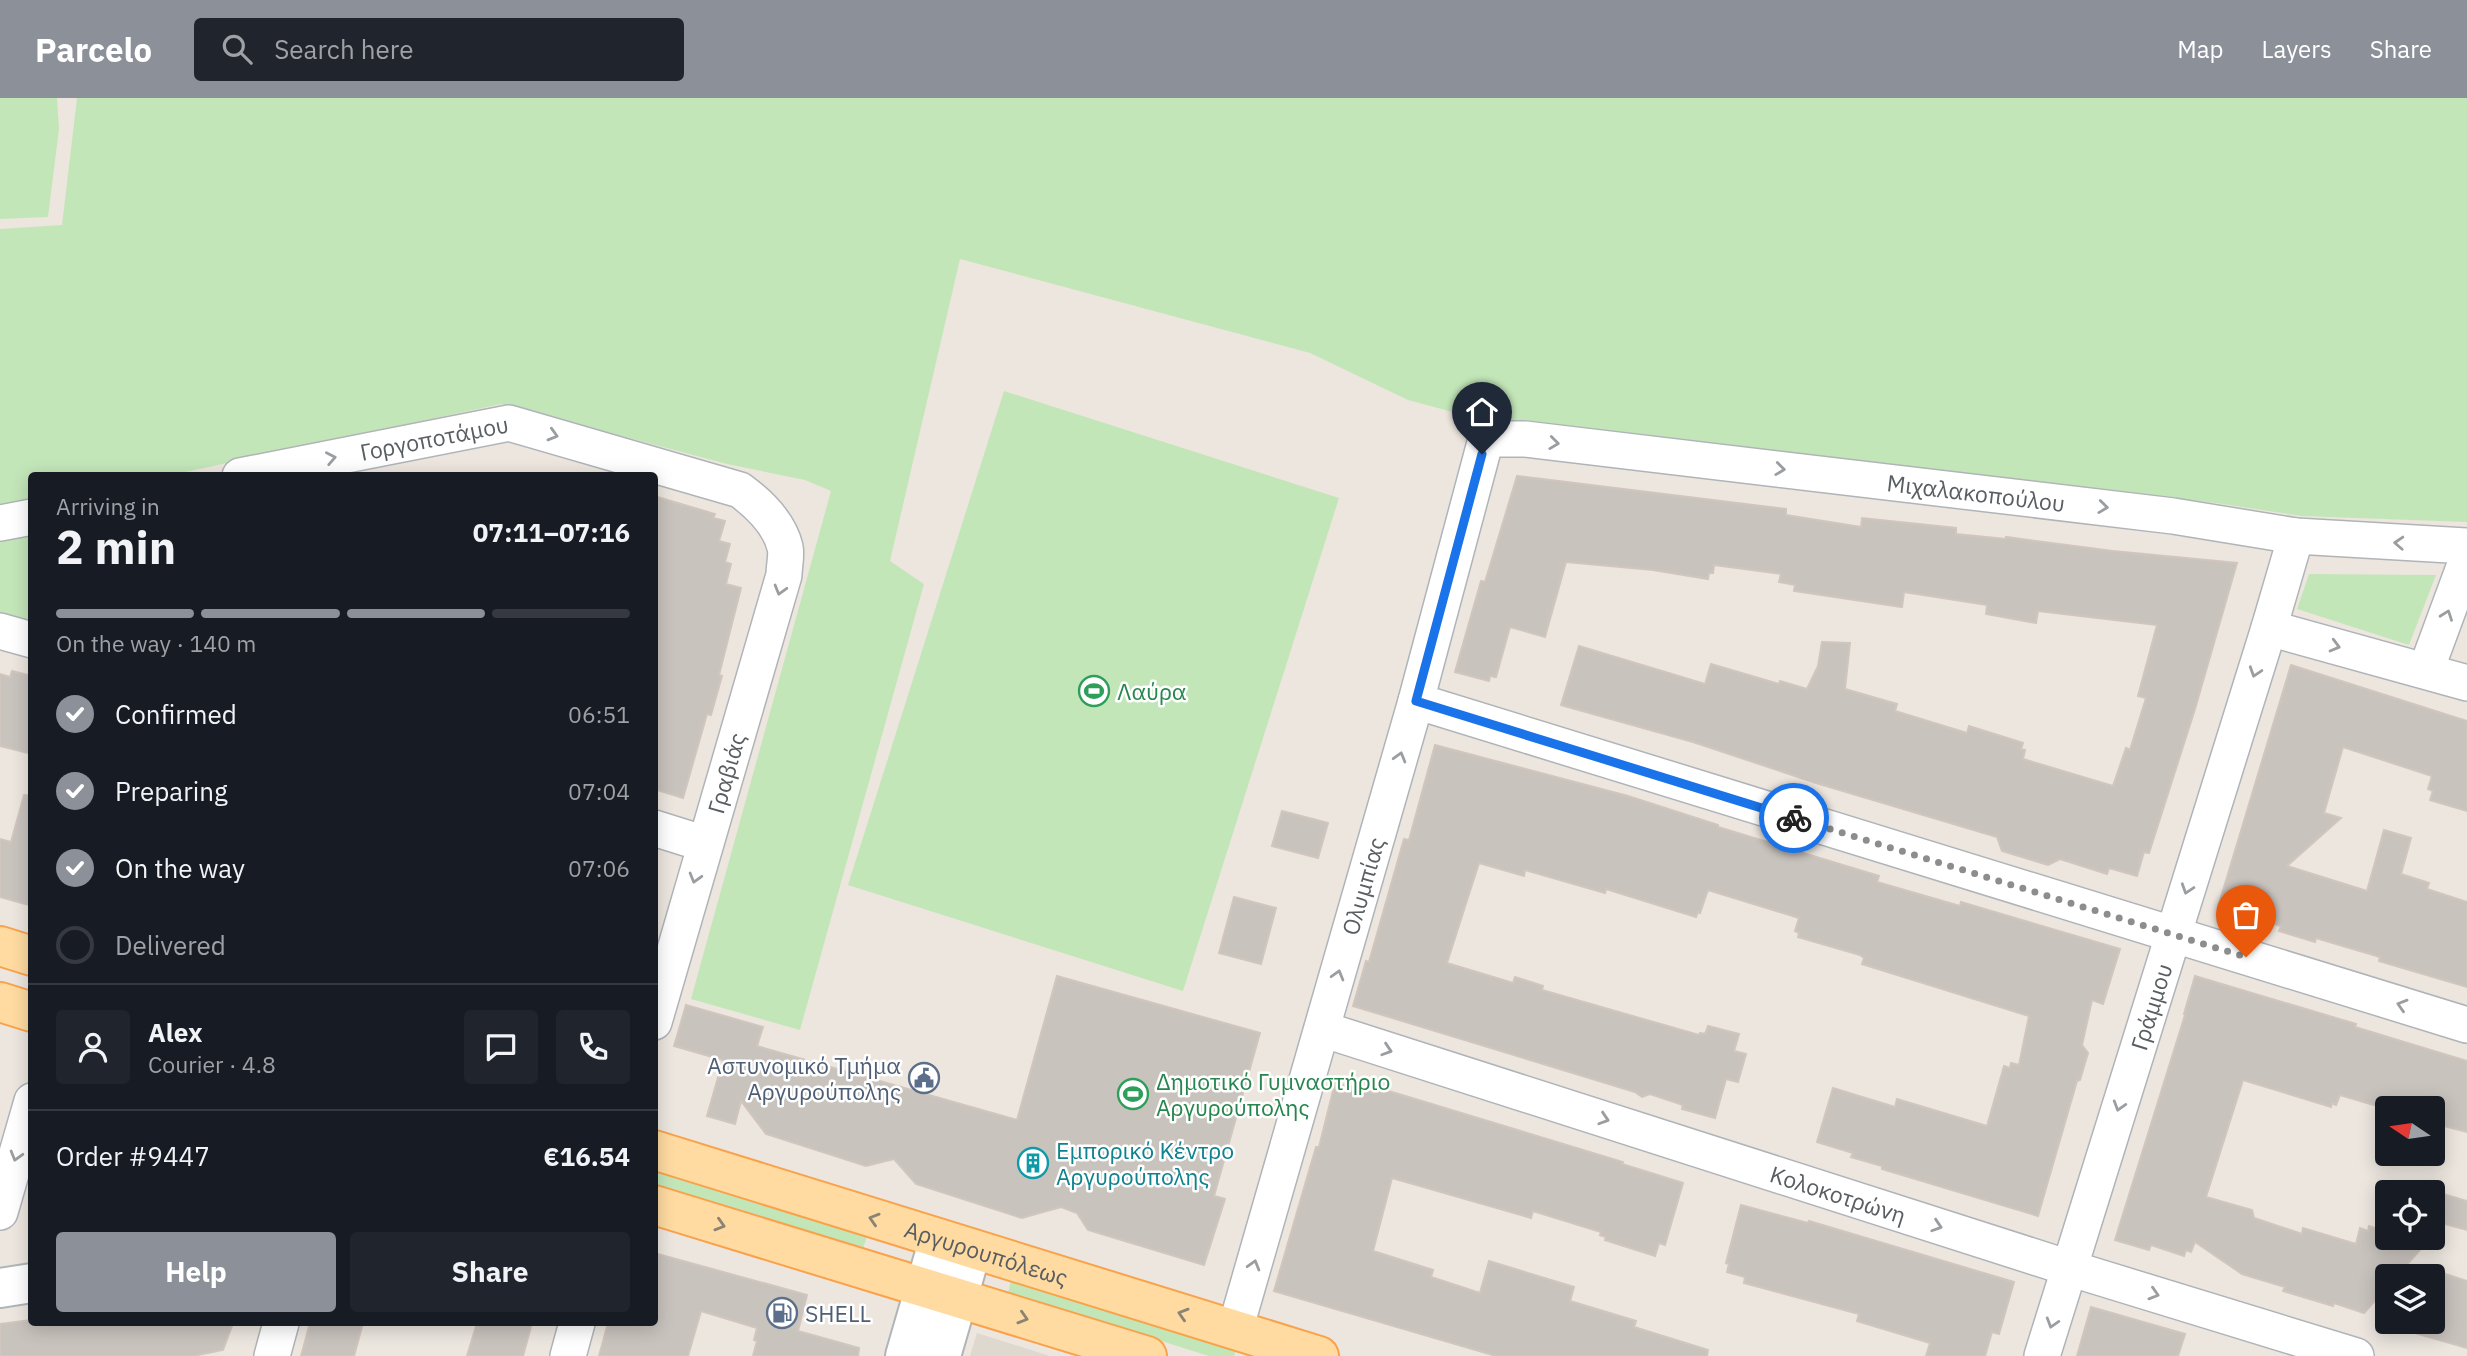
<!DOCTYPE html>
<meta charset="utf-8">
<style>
:root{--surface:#171b24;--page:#20242c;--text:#f1f3f6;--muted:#9ea1a6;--line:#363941;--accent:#8c9099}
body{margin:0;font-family:"IBM Plex Sans",sans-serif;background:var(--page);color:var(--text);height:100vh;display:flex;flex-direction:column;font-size:26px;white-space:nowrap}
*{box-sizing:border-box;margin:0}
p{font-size:23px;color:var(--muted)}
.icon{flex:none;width:38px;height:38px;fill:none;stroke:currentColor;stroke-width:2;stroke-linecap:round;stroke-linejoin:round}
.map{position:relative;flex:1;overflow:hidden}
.panel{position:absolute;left:28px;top:374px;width:630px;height:854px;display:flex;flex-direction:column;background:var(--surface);border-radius:7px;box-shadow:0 4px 18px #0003}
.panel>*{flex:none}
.needle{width:46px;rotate:283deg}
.tools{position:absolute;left:2375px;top:998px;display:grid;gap:14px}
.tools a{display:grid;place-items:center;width:70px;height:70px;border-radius:7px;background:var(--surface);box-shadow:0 4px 18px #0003;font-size:35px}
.pin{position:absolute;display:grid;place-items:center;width:60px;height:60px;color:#fff;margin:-72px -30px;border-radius:50% 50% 50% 0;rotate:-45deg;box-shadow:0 0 7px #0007}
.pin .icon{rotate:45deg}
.courier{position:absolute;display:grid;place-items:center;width:70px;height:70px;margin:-35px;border:5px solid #1a73e8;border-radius:50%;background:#fff;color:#222;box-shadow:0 2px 9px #0007}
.summary em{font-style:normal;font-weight:800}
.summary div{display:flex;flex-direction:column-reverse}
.summary{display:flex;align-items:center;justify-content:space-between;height:119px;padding:0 28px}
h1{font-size:46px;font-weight:800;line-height:52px}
.bar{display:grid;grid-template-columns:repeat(4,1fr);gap:10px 7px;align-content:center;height:84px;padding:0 28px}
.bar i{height:9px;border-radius:5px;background:var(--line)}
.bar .selected{background:var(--accent)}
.bar p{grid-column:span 4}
.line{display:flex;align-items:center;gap:18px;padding:0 28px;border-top:2px solid var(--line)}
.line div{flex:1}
.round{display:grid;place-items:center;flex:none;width:74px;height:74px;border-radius:7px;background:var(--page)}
ol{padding:0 28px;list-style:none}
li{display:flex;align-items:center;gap:21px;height:77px}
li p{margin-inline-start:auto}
li .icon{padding:7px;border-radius:50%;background:var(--accent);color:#fff;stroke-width:4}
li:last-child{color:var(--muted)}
li i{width:38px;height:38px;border:4px solid var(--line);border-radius:50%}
.cta{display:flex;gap:14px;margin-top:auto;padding:14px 28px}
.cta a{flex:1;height:80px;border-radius:7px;background:var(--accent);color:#fff;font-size:28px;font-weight:800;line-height:80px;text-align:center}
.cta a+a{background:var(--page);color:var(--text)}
header{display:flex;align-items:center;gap:42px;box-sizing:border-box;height:98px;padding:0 35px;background:var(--accent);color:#fff}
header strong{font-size:33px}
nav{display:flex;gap:38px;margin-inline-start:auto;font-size:24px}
.search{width:490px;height:63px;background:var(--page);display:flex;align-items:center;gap:18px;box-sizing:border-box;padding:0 24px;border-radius:7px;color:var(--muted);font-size:26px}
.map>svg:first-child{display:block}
.education{fill:#ded8cf}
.green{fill:#c3e6b9}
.building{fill:#c9c3be;stroke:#d1c6bd;stroke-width:2}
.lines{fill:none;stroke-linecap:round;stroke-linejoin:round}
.street-casing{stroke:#b0b4b8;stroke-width:38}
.secondary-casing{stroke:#afb5b8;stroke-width:42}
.primary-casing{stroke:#f9a24b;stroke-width:42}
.street{stroke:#fff;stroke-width:35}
.secondary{stroke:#fff;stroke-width:38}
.primary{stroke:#ffdba1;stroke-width:38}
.oneway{stroke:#9b9ea0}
.oneway2{stroke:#8a8474}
.done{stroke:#8c8e8d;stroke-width:7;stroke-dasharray:0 12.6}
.route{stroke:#1a73e8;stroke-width:9}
.labels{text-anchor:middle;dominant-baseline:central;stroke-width:5;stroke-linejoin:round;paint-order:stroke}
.street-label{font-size:23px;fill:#585e61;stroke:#fff}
.leisure-label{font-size:23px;fill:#27864d;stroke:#fff;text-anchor:start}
.service-label{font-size:23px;fill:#4e5e75;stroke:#fff;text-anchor:end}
.culture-label{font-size:23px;fill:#0d838f;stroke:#fff;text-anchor:start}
</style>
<header>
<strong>Parcelo</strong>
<div class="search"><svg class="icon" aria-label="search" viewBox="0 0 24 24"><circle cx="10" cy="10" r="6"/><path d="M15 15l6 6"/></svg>Search here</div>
<nav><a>Map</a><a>Layers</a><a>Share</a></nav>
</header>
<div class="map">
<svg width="2467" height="1258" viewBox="0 0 2467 1258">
<rect width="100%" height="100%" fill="#ece6df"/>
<path class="education" d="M 977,1235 L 1050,1258 L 970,1258 Z"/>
<g class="green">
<path d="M 0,0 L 57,0 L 59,31 L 48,119 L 0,121 Z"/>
<path d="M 77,0 L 2467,0 L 2467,424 L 2301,418 L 2216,405 L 1479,321 L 1408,302 L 1310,255 L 960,161 L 890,463 L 924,486 L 800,932 L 691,901 L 831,393 L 805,382 L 727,366 L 501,306 L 167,378 L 32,378 L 31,407 L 0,414 L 0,131 L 62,127 Z"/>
<path d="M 1004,293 L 1339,400 L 1183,893 L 848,787 Z"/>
<path d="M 31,435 L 31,526 L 0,517 L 0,443 Z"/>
<path d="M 2309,476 L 2436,477 L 2409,547 L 2297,511 Z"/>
<path d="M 654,1072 L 867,1138 L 863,1151 L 655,1086 Z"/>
<path d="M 1011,1182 L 1236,1252 L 1234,1258 L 1209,1258 L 1008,1195 Z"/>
</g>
<g class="building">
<path d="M 1517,378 L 1786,411 L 1786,417 L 1861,429 L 1862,420 L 1956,430 L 1956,436 L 2006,441 L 2006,439 L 2113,453 L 2237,465 L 2195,611 L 2149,755 L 2144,754 L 2137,778 L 2109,770 L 2107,776 L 2060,761 L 2048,767 L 2002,753 L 1997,739 L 1816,685 L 1693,644 L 1561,607 L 1579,548 L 1705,586 L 1711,566 L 1779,586 L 1780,583 L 1807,591 L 1818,568 L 1822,544 L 1850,545 L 1845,591 L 1897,606 L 1895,613 L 1967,635 L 1969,628 L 2023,645 L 2021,651 L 2025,652 L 2023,661 L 2113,688 L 2126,650 L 2130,652 L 2146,600 L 2138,598 L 2157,527 L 2038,513 L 2036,525 L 1986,516 L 1987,507 L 1904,494 L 1902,509 L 1794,493 L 1795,487 L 1779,484 L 1781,476 L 1714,467 L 1713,475 L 1709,475 L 1708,481 L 1653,472 L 1566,464 L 1545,539 L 1510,529 L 1496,579 L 1490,578 L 1489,583 L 1455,574 L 1481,483 L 1485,484 Z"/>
<path d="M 654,398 L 715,416 L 713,420 L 725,423 L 719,443 L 730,446 L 725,464 L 731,466 L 726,486 L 741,490 L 719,577 L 722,578 L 711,617 L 707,616 L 683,700 L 654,691 Z"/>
<path d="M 2291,567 L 2467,623 L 2467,713 L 2430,702 L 2433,693 L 2428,691 L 2432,678 L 2343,649 L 2324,715 L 2341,720 L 2287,768 L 2367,793 L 2384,732 L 2411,740 L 2401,776 L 2429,785 L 2427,791 L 2467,804 L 2467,889 L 2379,863 L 2380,859 L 2316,840 L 2315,844 L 2279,833 L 2281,828 L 2218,809 Z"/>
<path d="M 12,573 L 32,578 L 32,656 L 0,648 L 0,576 L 10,579 Z"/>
<path d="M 1435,647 L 1628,698 L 1718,727 L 1718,729 L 1879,778 L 1877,784 L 1960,808 L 1961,804 L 2120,851 L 2103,906 L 2092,902 L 2082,947 L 2088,955 L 2080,982 L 2077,983 L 2038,1118 L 1882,1071 L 1882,1068 L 1851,1059 L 1853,1055 L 1817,1044 L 1833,990 L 1895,1009 L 1897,1001 L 1987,1028 L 2004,968 L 2010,970 L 2011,965 L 2019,967 L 2029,918 L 1862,866 L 1864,860 L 1860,857 L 1798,839 L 1799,835 L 1795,833 L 1799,820 L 1708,792 L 1700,815 L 1698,814 L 1696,819 L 1606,791 L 1605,795 L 1525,772 L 1524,778 L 1479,765 L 1447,865 L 1513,885 L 1515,879 L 1543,888 L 1542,892 L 1699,937 L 1700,935 L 1705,936 L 1708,928 L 1739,936 L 1734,953 L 1746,956 L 1738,984 L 1726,981 L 1715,1020 L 1682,1011 L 1683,1007 L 1650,996 L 1642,999 L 1635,994 L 1353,908 L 1366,863 L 1369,864 L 1404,741 L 1409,742 Z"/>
<path d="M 24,697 L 32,698 L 32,808 L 0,799 L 0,741 L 11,744 Z"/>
<path d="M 1282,713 L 1328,725 L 1318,760 L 1272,748 Z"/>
<path d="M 1234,799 L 1276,810 L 1261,866 L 1219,855 Z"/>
<path d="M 1057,878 L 1260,935 L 1214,1098 L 1225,1101 L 1204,1167 L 1088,1132 L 1077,1115 L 1061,1109 L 1022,1120 L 916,1086 L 894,1061 L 866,1068 L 766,1036 L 741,1003 L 735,1026 L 707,1018 L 723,962 L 674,948 L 686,907 L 763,929 L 757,948 L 1017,1022 Z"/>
<path d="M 2195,878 L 2356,926 L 2355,929 L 2467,963 L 2467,1034 L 2432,1025 L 2432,1010 L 2387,1011 L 2340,997 L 2336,1007 L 2332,1005 L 2331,1009 L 2243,982 L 2206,1099 L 2252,1112 L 2254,1120 L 2302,1136 L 2303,1130 L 2356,1146 L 2360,1130 L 2368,1133 L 2369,1128 L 2387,1134 L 2387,1139 L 2406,1139 L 2426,1145 L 2397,1178 L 2387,1178 L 2387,1189 L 2364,1215 L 2334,1205 L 2333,1208 L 2283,1193 L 2285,1189 L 2242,1176 L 2195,1144 L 2191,1154 L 2186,1152 L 2184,1158 L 2151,1147 L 2149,1152 L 2115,1142 L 2185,917 L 2184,916 Z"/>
<path d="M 1335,985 L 1375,995 L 1378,990 L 1402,997 L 1623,1064 L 1622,1066 L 1683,1085 L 1665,1147 L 1659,1145 L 1655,1158 L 1605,1142 L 1606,1139 L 1600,1137 L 1601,1134 L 1533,1113 L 1531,1120 L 1392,1080 L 1373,1153 L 1433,1172 L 1431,1179 L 1480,1195 L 1489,1163 L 1574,1189 L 1570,1203 L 1636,1223 L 1634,1229 L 1708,1252 L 1707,1258 L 1496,1258 L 1274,1193 L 1316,1049 L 1319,1049 Z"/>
<path d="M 2443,1096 L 2467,1103 L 2467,1132 L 2434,1123 Z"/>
<path d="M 1741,1107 L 1808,1125 L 1809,1123 L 2014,1184 L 1999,1236 L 1992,1234 L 1985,1258 L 1926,1258 L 1930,1245 L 1857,1223 L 1859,1216 L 1744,1185 L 1745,1179 L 1727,1174 L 1729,1166 L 1726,1165 Z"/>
<path d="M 654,1155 L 807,1197 L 798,1233 L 859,1250 L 858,1258 L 753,1258 L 757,1243 L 754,1242 L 757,1230 L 701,1213 L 688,1258 L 599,1258 L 608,1225 L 654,1225 Z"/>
<path d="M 2421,1168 L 2467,1183 L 2467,1250 L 2401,1231 L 2404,1223 L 2432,1223 L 2432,1178 L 2418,1178 Z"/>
<path d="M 2091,1209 L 2185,1236 L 2178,1258 L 2077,1258 Z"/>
<path d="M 32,1222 L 32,1225 L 233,1225 L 223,1252 L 193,1258 L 0,1258 L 0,1226 Z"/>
<path d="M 310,1225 L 363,1225 L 354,1258 L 301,1258 Z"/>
<path d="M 477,1225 L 532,1225 L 523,1258 L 467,1258 Z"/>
</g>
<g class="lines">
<g class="street-casing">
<g id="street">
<path id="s1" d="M 240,378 L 509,325 L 740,392 C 759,406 779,425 785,449 C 787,457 784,468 784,477 L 654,924"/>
<path d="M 0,425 L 32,419"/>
<path d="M 2269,530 L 2467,585"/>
<path d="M 0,533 L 32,542"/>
<path d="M 2426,572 L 2467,461"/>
<path d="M 1416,603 L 2467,927"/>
<path d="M 654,730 L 705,746"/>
<path id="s2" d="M 1322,931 L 2069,1170 L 2356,1258"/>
<path d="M 0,1114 L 32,1003"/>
<path id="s3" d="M 1235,1232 L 1416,603 L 1486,341 L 1525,341 L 2173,418 L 2296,438 L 2467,448"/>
<path d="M 272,1258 L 281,1225"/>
<path d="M 568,1258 L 577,1225"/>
<path id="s4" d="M 2042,1258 L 2269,530 L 2296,438"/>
</g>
</g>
<g class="secondary-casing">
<g id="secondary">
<path d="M 0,1190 L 32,1185"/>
<path d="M 905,1258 L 939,1141"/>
<path d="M 941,1258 L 972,1151"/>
</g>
</g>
<g class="primary-casing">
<g id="primary">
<path d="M 0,848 L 32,858"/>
<path d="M 0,904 L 32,914"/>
<path id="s5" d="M 654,1052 L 1319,1258"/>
<path d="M 654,1107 L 1147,1258"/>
</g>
</g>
<use href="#street" class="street"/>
<use href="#secondary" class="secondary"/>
<use href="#primary" class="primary"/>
</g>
<defs><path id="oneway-chevron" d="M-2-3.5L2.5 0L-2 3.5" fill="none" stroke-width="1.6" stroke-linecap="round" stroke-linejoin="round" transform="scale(1.75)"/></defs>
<g class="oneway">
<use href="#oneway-chevron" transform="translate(553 337) rotate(16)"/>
<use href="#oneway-chevron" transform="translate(1554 345) rotate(7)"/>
<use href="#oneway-chevron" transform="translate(331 360) rotate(-11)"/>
<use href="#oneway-chevron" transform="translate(1780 371) rotate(7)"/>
<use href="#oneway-chevron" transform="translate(2103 409) rotate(7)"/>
<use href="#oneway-chevron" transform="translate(2399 445) rotate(-177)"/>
<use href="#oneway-chevron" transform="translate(780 492) rotate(106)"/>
<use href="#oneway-chevron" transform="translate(2447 517) rotate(-70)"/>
<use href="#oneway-chevron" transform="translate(2335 548) rotate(15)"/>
<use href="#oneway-chevron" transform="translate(2255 574) rotate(108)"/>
<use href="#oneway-chevron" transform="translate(1400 659) rotate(-74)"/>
<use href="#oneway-chevron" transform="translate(695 780) rotate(106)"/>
<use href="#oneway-chevron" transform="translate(2187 791) rotate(108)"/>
<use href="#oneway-chevron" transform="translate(1338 877) rotate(-74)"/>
<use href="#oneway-chevron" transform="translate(2402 907) rotate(-163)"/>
<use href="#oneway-chevron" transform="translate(1387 952) rotate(18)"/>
<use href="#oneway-chevron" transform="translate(2119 1008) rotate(107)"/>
<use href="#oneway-chevron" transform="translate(1604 1021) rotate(18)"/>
<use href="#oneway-chevron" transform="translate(16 1058) rotate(106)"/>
<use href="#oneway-chevron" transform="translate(1937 1128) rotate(18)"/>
<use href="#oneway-chevron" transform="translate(1254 1167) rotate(-74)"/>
<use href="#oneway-chevron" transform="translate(2154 1196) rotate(17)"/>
<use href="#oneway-chevron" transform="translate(2052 1225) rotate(107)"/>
</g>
<g class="oneway2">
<use href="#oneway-chevron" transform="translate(874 1121) rotate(-163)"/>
<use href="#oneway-chevron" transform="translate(720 1127) rotate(17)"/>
<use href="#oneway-chevron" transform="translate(1183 1216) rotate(-163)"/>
<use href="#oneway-chevron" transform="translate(1023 1220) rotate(17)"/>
</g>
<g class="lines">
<path class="done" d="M 1794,720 L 2246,859"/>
<path class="route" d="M 1482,356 L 1416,603 L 1794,720"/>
</g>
<defs>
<g id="stadium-ring" transform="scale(1.575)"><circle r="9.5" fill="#fff" stroke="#2e9e5b" stroke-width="1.5"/><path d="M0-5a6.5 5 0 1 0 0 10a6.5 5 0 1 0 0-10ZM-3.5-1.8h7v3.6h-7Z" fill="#2e9e5b"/></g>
<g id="civic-ring" transform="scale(1.575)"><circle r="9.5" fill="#fff" stroke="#5c6f8a" stroke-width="1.5"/><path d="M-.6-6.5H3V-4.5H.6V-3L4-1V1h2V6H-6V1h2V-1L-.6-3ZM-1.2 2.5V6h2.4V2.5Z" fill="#5c6f8a"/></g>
<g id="building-ring" transform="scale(1.575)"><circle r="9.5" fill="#fff" stroke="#0f9aa8" stroke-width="1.5"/><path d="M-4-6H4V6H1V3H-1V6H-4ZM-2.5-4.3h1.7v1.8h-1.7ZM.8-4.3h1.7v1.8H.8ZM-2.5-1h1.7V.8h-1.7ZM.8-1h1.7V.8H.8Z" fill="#0f9aa8"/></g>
<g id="fuel-ring" transform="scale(1.575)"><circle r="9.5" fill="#fff" stroke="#5c6f8a" stroke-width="1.5"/><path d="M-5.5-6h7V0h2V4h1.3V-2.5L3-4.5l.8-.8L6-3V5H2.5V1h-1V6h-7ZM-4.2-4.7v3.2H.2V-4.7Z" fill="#5c6f8a"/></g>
</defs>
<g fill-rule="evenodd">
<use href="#stadium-ring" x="1094" y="593"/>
<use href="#civic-ring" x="924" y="980"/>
<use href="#stadium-ring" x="1133" y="996"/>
<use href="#building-ring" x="1033" y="1065"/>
<use href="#fuel-ring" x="782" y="1215"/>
</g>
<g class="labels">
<g class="street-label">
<text stroke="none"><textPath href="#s1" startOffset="198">Γοργοποτάμου</textPath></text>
<text stroke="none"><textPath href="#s3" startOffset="1419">Μιχαλακοπούλου</textPath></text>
<text transform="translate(726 675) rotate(-74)">Γραβιάς</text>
<text stroke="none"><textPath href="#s3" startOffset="462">Ολυμπίας</textPath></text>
<text stroke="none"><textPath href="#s4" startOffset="366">Γράμμου</textPath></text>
<text stroke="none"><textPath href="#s2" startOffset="542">Κολοκοτρώνη</textPath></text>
<text stroke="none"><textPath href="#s5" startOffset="348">Αργυρουπόλεως</textPath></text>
</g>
<g class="leisure-label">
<text x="1117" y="593">Λαύρα</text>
<text x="1156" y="983">Δημοτικό Γυμναστήριο<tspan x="1156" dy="26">Αργυρούπολης</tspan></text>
</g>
<g class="service-label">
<text x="901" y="967">Αστυνομικό Τμήμα<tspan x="901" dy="26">Αργυρούπολης</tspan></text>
<text x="805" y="1215" text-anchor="start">SHELL</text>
</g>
<g class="culture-label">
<text x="1056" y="1052">Εμπορικό Κέντρο<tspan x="1056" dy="26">Αργυρούπολης</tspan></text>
</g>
</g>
</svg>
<div class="tools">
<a><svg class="needle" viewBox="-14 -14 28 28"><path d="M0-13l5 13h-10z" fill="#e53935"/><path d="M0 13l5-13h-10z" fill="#9ea1a6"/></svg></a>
<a><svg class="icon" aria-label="locate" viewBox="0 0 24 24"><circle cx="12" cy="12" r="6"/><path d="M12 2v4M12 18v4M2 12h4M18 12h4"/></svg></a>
<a><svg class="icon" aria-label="layers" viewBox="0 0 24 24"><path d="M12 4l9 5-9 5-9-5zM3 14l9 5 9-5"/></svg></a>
</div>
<div class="pin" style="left:2246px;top:859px;background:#ea580c"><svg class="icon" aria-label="bag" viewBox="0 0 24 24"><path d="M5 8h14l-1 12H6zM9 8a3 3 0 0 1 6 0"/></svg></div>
<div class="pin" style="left:1482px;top:356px;background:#1f2937"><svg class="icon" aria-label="home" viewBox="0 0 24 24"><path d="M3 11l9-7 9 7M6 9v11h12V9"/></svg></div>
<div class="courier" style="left:1794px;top:720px"><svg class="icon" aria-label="bike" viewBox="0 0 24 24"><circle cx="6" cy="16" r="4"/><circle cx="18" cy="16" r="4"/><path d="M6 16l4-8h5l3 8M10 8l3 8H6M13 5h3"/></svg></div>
<section class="panel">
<div class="summary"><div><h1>2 min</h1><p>Arriving in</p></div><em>07:11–07:16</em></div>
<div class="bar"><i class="selected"></i><i class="selected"></i><i class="selected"></i><i></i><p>On the way · 140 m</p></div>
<ol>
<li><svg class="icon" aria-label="check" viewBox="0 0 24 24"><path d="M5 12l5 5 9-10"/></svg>Confirmed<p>06:51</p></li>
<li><svg class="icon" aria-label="check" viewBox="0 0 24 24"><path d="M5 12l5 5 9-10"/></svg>Preparing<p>07:04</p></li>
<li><svg class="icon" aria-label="check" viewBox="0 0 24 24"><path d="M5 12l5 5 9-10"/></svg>On the way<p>07:06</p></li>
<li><i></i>Delivered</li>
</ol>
<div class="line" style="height:126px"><a class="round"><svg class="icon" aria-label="person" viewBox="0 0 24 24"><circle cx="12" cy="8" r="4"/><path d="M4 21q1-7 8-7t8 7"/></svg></a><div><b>Alex</b><p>Courier · 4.8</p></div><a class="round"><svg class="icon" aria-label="chat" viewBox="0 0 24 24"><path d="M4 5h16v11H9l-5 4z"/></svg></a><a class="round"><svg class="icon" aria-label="phone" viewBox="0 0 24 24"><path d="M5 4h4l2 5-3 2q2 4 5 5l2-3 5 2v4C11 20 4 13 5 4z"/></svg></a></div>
<div class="line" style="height:91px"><div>Order #9447</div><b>€16.54</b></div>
<div class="cta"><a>Help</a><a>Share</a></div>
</section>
</div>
